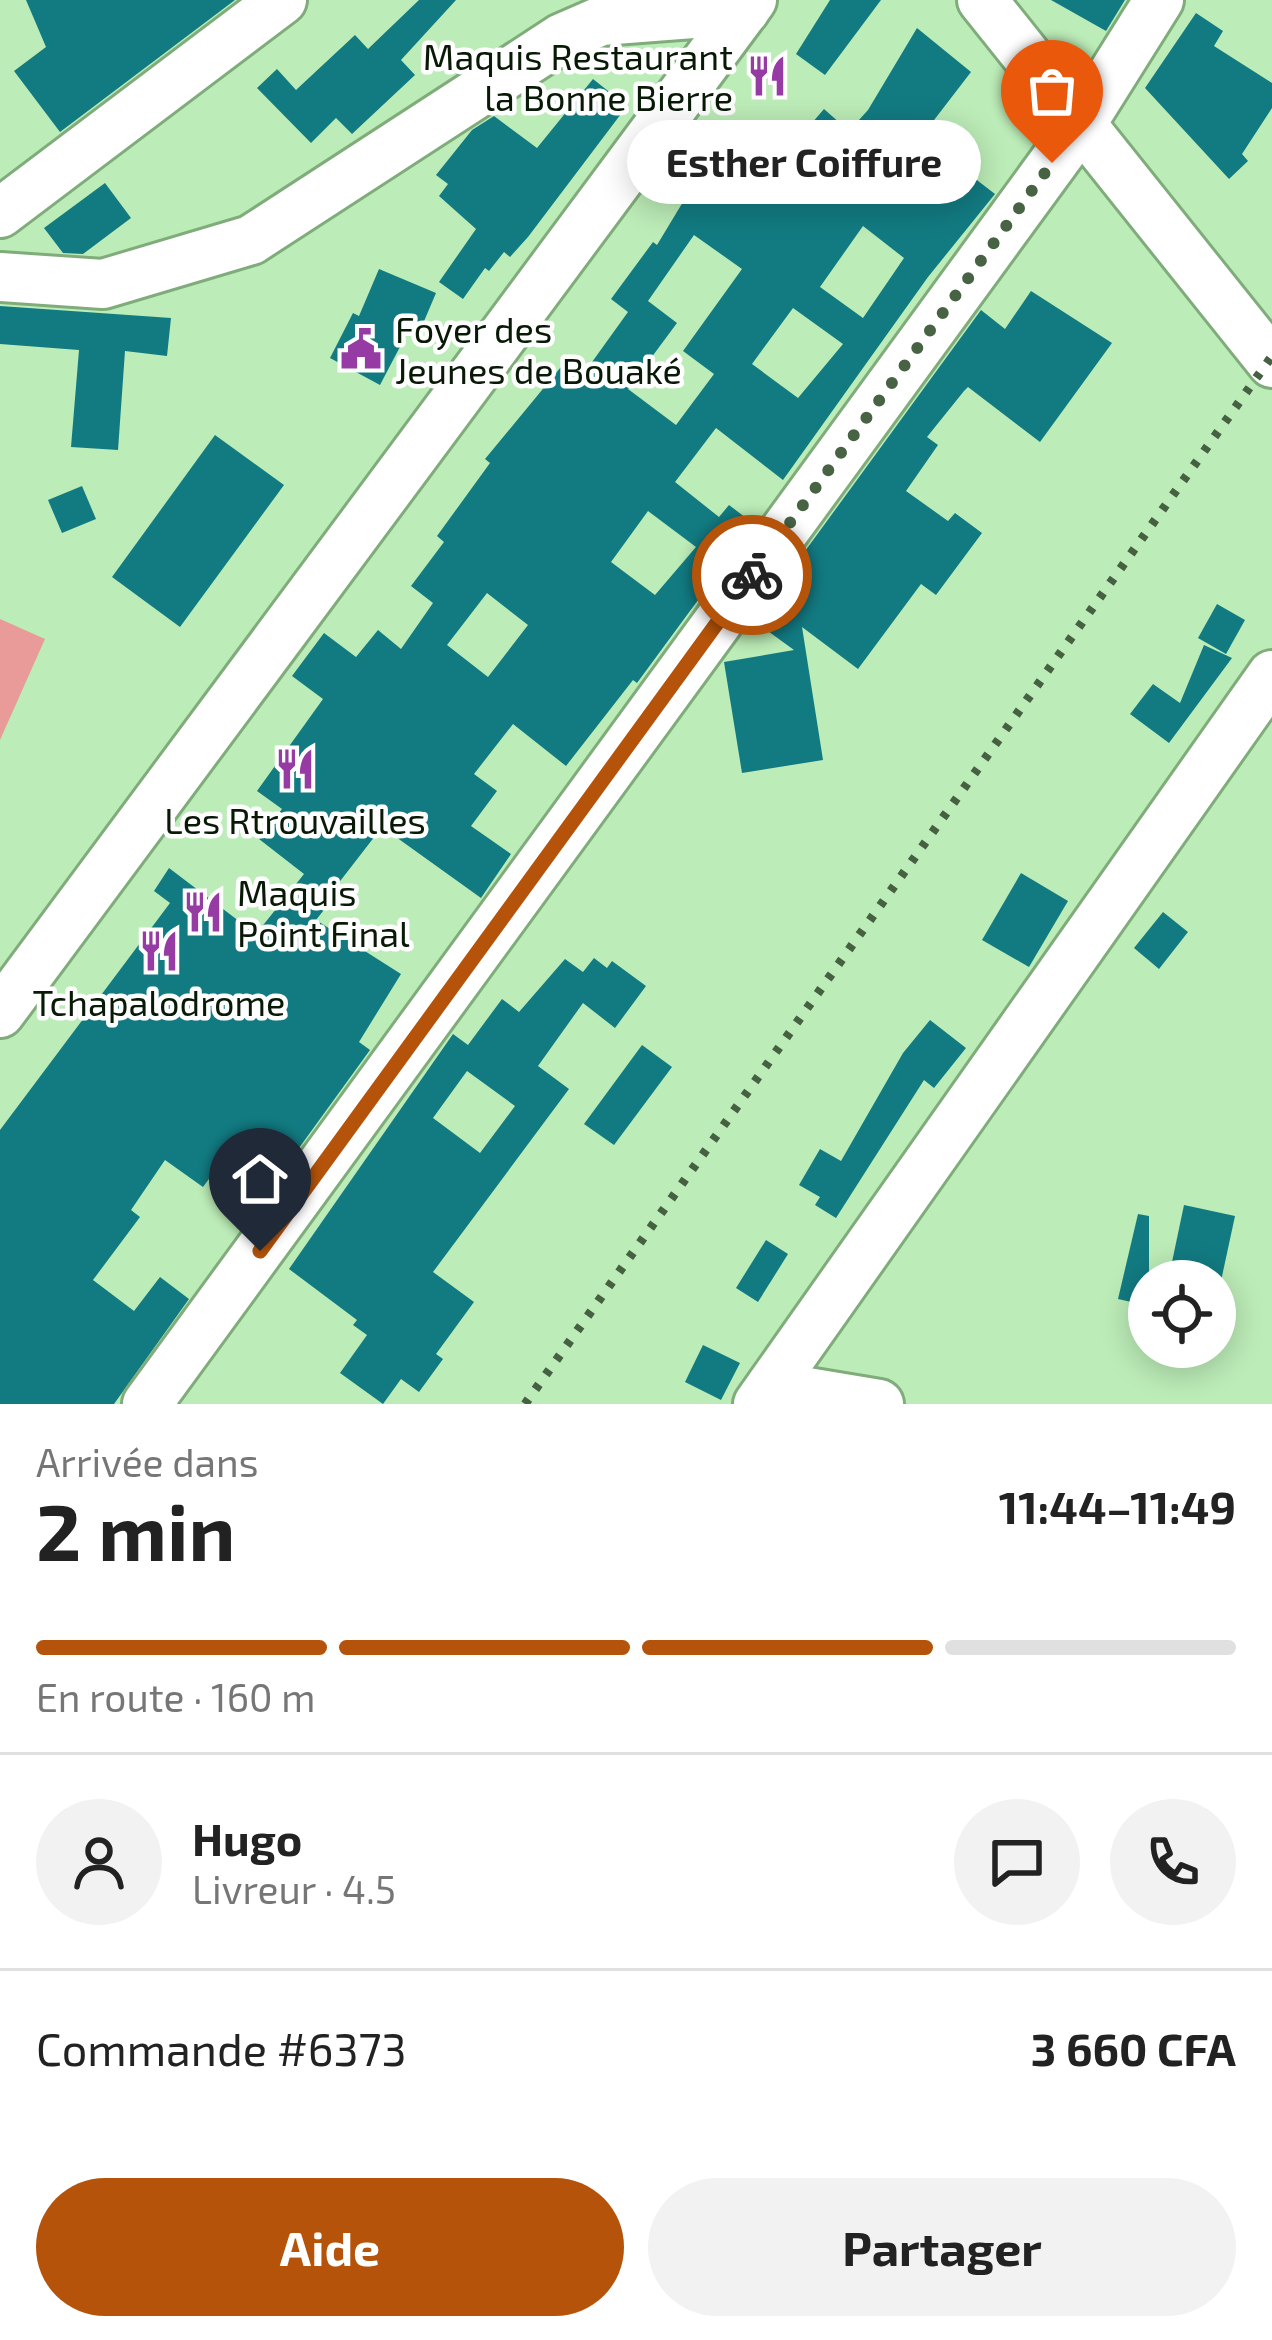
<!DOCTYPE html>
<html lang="fr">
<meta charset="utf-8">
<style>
:root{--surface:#fff;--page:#f2f2f2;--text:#222;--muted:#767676;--line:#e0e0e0;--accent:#b45309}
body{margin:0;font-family:"Exo 2",sans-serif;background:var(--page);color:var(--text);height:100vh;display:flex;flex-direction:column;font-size:45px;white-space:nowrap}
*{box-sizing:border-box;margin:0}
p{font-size:39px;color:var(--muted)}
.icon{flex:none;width:66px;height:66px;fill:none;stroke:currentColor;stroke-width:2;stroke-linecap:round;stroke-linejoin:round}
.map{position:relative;height:1404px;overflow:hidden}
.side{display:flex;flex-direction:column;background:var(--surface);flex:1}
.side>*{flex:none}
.controls{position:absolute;left:1128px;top:1260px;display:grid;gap:24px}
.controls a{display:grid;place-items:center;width:108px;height:108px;border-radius:50%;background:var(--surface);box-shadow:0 6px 30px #0003;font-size:60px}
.pin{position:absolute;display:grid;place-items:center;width:102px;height:102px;color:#fff;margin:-123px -51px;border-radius:50% 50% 50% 0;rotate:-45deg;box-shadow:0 0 12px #0007}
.pin .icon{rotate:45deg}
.courier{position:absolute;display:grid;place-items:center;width:120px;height:120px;margin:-60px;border:9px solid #b45309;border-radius:50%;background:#fff;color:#222;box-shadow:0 3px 15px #0007}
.bubble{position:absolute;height:84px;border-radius:42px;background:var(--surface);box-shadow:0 6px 30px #0003;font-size:39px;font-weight:700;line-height:84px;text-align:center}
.head em{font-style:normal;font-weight:700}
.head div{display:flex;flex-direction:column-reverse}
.head{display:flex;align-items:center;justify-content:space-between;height:204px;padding:0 36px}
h1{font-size:78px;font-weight:700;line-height:90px}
.bar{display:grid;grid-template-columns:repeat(4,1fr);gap:18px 12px;align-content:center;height:144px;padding:0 36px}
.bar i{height:15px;border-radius:9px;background:var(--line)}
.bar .selected{background:var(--accent)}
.bar p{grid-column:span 4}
.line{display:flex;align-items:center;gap:30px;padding:0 36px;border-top:3px solid var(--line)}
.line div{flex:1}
.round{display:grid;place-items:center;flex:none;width:126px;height:126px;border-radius:63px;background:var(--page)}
.cta{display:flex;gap:24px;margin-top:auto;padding:24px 36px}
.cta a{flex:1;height:138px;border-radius:72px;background:var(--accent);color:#fff;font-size:48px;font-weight:700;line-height:138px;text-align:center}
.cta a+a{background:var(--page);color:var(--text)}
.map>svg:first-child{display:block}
.green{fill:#e89b98}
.building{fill:#127b82;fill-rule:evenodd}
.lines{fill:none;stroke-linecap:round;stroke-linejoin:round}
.minor-casing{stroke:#7fac7a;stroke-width:54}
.minor{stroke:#fff;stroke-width:48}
.rail{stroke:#456142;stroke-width:9;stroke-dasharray:6 12;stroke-linecap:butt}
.done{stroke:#476344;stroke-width:12;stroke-dasharray:0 21.6}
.route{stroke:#b45309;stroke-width:15}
.labels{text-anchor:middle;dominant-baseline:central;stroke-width:9;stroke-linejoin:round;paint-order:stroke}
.poi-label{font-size:36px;fill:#081906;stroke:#fefefe;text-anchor:start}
</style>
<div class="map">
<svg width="1272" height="1404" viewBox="0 0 1272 1404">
<rect width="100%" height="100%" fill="#bcecb7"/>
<path class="green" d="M 0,619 L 45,639 L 0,740 Z"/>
<g class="building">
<path d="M 26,0 L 235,0 L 60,132 L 14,71 L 46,47 Z"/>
<path d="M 419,0 L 456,0 L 401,60 L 415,75 L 352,134 L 336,118 L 311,143 L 257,88 L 277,69 L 296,90 L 355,35 L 368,49 Z"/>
<path d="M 830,0 L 881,0 L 825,75 L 796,54 Z"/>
<path d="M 1051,0 L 1125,0 L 1106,31 Z"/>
<path d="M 1196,13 L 1223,31 L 1214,46 L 1272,83 L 1272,108 L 1242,154 L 1248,161 L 1229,179 L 1145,88 Z"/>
<path d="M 917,28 L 971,72 L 921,137 L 995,194 L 928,277 L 783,480 L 716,428 L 675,482 L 719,517 L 729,505 L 754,524 L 637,683 L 633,680 L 566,766 L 513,724 L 474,774 L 497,791 L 471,826 L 511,854 L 481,898 L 382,827 L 334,889 L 338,892 L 316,920 L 401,974 L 359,1042 L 370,1050 L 270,1188 L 226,1156 L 203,1187 L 165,1160 L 131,1210 L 140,1217 L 93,1280 L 134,1311 L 160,1277 L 189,1299 L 114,1404 L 0,1404 L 0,1130 L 170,903 L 154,891 L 169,868 L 256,934 L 304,874 L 259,839 L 282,809 L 257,791 L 323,699 L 292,676 L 324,633 L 356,657 L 378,630 L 401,649 L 433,603 L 411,586 L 444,542 L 437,536 L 490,463 L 485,459 L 570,356 L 587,369 L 628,312 L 611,299 L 653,242 L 657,245 L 724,134 L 774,167 L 824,109 L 849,131 L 868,110 ZM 863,226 L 904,258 L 863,318 L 820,287 ZM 694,235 L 742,269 L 683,351 L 714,374 L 676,425 L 628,389 L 677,323 L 648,301 ZM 793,308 L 843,344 L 798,398 L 752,364 ZM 648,511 L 696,547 L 655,595 L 611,562 ZM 487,593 L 528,625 L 488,677 L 447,645 Z"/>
<path d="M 593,79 L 627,106 L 528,237 L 510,257 L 504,252 L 489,271 L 485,268 L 463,299 L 439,282 L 476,229 L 439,196 L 448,184 L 436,175 L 472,130 L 494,116 L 537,148 Z"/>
<path d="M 105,183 L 131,218 L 83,254 L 63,253 L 44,228 Z"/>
<path d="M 379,269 L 436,293 L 422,326 L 413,322 L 380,385 L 330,358 L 353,313 L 359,316 Z"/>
<path d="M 1031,291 L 1112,343 L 1040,442 L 968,387 L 964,391 L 927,437 L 938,445 L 906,491 L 948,521 L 955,513 L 982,533 L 936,595 L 921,584 L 858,669 L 802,627 L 823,760 L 742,773 L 724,662 L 794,650 L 754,621 L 981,310 L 1005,329 Z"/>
<path d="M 0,306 L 171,318 L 167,356 L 125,351 L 118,450 L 71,447 L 79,350 L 0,344 Z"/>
<path d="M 215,435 L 284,485 L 180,627 L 112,577 Z"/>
<path d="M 82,486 L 96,519 L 62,533 L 48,500 Z"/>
<path d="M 1217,604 L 1245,620 L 1226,654 L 1198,638 Z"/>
<path d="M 1204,645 L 1232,658 L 1169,743 L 1130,714 L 1153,684 L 1180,703 Z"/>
<path d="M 1021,873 L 1068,901 L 1029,967 L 982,940 Z"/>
<path d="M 1163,912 L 1188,932 L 1159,969 L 1134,948 Z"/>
<path d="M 594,958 L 607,968 L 612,961 L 646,986 L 615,1028 L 583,1003 L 538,1066 L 569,1089 L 433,1272 L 474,1302 L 436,1354 L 443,1359 L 419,1392 L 401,1379 L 383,1404 L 340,1373 L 367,1335 L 353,1325 L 357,1320 L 289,1269 L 453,1034 L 468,1045 L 502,999 L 519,1012 L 565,959 L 583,972 ZM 467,1071 L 515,1106 L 480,1153 L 433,1118 Z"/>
<path d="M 930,1020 L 966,1048 L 934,1088 L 924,1080 L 836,1218 L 815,1205 L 820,1197 L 799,1185 L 820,1149 L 841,1161 L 903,1053 Z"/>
<path d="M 642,1045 L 672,1067 L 614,1145 L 584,1124 Z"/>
<path d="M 1184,1205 L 1235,1216 L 1221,1281 L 1168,1281 Z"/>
<path d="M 1138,1214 L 1149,1216 L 1149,1306 L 1118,1299 Z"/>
<path d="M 766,1240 L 788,1254 L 758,1302 L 736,1288 Z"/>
<path d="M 703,1345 L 740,1363 L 721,1400 L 685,1382 Z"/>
</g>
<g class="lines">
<g class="minor-casing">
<g id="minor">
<path d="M 982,0 L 1272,363"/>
<path d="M 0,213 L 282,0"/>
<path d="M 0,277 L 103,284 L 251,240 L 562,38 L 601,21 L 745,10"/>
<path d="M 0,1013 L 752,0"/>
<path d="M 771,1386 L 879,1404"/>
<path d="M 147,1404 L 1080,126 L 1159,0"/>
<path d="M 758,1404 L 1272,675"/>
</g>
</g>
<use href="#minor" class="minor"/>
<path class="rail" d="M 525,1404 L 1272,356"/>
</g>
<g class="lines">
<path class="done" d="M 752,575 L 1052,163"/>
<path class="route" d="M 260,1251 L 752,575"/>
</g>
<defs>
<g id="restaurant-bare" transform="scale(3.24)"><path d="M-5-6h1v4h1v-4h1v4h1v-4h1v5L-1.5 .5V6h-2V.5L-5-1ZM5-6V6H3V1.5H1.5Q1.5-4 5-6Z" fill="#963aa4" stroke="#fefefe" stroke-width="2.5" paint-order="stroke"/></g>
<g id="civic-bare" transform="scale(3.24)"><path d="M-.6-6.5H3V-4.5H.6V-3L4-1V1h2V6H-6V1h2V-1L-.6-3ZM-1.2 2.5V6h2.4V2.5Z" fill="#963aa4" stroke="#fefefe" stroke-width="2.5" paint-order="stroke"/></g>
</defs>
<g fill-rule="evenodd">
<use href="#restaurant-bare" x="767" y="76"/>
<use href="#civic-bare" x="361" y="349"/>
<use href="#restaurant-bare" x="295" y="769"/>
<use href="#restaurant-bare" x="203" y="912"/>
<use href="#restaurant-bare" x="159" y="951"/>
</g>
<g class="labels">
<g class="poi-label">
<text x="733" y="55" text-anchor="end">Maquis Restaurant<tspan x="733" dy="41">la Bonne Bierre</tspan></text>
<text x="395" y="328">Foyer des<tspan x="395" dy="41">Jeunes de Bouaké</tspan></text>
<text x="295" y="819" text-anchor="middle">Les Rtrouvailles</text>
<text x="237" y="891">Maquis<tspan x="237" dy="41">Point Final</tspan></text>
<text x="159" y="1001" text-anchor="middle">Tchapalodrome</text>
</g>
</g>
</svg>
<div class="controls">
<a><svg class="icon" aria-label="locate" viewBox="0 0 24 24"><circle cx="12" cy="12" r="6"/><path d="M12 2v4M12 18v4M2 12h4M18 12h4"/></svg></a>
</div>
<div class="pin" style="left:1052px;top:163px;background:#ea580c"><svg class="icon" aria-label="bag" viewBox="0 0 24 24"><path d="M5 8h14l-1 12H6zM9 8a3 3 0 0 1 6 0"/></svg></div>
<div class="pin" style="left:260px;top:1251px;background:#1f2937"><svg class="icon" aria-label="home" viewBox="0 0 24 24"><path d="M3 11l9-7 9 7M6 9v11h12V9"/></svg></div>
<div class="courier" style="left:752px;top:575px"><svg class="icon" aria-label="bike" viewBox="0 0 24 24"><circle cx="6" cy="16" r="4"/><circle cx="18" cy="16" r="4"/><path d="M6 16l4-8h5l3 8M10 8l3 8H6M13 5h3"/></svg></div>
<div class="bubble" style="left:627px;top:120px;width:354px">Esther Coiffure</div>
</div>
<section class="side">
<div class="head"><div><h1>2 min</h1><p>Arrivée dans</p></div><em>11:44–11:49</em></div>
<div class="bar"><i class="selected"></i><i class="selected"></i><i class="selected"></i><i></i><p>En route · 160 m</p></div>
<div class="line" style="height:216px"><a class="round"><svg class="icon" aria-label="person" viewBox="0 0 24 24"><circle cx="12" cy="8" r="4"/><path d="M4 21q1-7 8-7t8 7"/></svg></a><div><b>Hugo</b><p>Livreur · 4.5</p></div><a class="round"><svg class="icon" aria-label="chat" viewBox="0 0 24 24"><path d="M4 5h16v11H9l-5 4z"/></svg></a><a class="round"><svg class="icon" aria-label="phone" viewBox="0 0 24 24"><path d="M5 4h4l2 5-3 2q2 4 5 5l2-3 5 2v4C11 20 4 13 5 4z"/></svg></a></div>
<div class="line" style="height:156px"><div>Commande #6373</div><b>3 660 CFA</b></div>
<div class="cta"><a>Aide</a><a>Partager</a></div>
</section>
